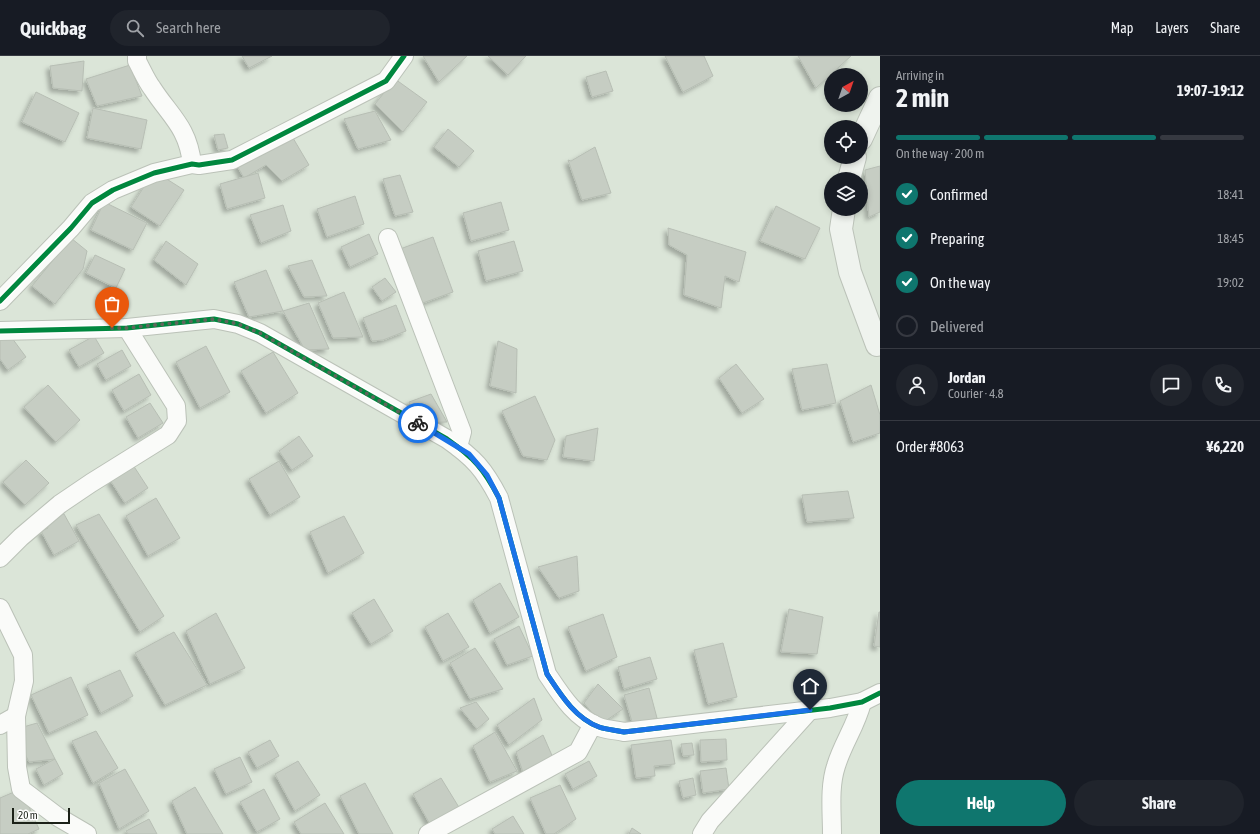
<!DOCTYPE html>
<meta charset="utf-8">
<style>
:root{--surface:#171b24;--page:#20242c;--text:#f1f3f6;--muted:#9ea1a6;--line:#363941;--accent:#0f766e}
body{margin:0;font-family:"Asap Condensed",sans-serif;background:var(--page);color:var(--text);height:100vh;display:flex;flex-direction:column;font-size:15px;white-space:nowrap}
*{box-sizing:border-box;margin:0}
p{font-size:13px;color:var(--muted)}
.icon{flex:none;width:22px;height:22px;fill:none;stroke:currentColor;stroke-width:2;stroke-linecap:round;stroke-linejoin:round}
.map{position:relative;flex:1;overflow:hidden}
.side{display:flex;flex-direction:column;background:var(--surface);width:380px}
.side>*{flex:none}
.needle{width:26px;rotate:40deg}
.controls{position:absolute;left:824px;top:12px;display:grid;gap:8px}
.controls a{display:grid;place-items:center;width:44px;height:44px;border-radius:50%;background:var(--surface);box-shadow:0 2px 6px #0003;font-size:20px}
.scale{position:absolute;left:12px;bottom:10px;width:58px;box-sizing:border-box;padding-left:4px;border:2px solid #1b2118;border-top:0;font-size:11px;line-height:14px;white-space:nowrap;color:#1b2118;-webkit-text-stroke:3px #fff;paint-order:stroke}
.pin{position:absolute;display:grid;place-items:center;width:34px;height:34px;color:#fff;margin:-41px -17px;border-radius:50% 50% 50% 0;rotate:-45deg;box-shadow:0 0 4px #0007}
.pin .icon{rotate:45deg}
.courier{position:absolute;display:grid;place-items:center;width:40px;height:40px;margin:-20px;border:3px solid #1a73e8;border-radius:50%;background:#fff;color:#222;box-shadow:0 1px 5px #0007}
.head em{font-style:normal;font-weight:700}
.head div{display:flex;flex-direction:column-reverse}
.head{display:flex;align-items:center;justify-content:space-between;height:68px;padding:0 16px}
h1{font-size:26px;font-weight:700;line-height:30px}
.bar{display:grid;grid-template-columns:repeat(4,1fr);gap:6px 4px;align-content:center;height:48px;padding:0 16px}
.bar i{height:5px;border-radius:3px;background:var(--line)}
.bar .on{background:var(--accent)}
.bar p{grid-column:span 4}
.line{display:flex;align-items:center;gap:10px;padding:0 16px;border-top:1px solid var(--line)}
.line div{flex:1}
.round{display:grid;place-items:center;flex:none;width:42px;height:42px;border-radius:21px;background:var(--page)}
ol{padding:0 16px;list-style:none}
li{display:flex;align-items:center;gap:12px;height:44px}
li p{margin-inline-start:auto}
li .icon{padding:4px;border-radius:50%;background:var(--accent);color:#fff;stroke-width:4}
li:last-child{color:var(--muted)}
li i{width:22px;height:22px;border:2px solid var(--line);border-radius:50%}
.button{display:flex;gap:8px;margin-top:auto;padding:8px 16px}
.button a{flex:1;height:46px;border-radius:24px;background:var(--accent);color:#fff;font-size:16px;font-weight:700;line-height:46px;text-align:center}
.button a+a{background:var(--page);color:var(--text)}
header{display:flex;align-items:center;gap:24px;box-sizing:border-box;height:56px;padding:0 20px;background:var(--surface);border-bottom:1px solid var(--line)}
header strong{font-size:19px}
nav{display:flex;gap:22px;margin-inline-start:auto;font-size:14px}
.search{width:280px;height:36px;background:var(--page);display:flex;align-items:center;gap:10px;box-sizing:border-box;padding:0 14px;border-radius:22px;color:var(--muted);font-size:15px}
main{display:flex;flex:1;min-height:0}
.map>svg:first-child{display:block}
.building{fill:#c6cdc3;stroke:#b7beb4;filter:url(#shadow)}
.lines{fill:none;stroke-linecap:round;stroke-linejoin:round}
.street-casing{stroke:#bbc2b8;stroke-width:20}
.secondary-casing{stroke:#bbc2b8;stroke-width:24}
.street{stroke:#fafbf9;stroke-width:18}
.secondary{stroke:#eff3ee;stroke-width:22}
.cycleway-casing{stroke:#fff;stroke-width:8}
.cycleway{stroke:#00873e;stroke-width:5}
.done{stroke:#5e665b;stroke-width:4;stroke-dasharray:0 7.2}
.route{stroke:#1a73e8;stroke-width:5}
</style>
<header>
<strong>Quickbag</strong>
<div class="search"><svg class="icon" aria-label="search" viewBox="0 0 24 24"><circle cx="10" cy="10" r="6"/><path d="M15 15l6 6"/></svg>Search here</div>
<nav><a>Map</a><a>Layers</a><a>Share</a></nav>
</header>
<main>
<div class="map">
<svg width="880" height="778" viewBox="0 0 880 778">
<defs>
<filter id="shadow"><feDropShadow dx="-3.5" dy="3.5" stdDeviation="2" flood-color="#0004"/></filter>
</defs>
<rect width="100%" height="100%" fill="#dbe5d8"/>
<g class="building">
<path d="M 242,0 L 272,0 L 249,12 Z"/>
<path d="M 423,0 L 467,0 L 439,26 Z"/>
<path d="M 488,0 L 526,0 L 508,19 Z"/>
<path d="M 665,0 L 704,0 L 713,20 L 683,36 Z"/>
<path d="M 798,0 L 851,0 L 816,32 Z"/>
<path d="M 84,5 L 82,35 L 53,32 L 50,10 Z"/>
<path d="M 130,9 L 142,40 L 97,50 L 86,23 Z"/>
<path d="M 606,15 L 613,35 L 592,41 L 586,21 Z"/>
<path d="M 395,23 L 427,46 L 403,76 L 375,48 Z"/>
<path d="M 36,36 L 79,57 L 65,86 L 22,66 Z"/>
<path d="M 93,52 L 147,64 L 141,93 L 87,82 Z"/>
<path d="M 375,55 L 391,84 L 358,93 L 344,63 Z"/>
<path d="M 448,73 L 474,95 L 459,111 L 434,91 Z"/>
<path d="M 290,77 L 309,109 L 282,125 L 266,109 L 244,122 L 236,108 Z"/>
<path d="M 224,78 L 228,92 L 218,94 L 214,79 Z"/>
<path d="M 595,91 L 611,137 L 582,144 L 568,104 L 571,105 Z"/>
<path d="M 880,110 L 880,156 L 869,161 L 865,114 Z"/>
<path d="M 154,115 L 184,134 L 160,170 L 131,151 Z"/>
<path d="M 258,117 L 265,142 L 227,153 L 220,128 Z"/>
<path d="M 400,119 L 413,156 L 395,160 L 383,123 Z"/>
<path d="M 355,140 L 364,168 L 327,181 L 317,153 Z"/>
<path d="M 104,146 L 147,167 L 133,194 L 91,174 Z"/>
<path d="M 501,146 L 509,174 L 471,185 L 463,157 Z"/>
<path d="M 283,149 L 291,175 L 261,187 L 250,159 Z"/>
<path d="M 776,150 L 820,172 L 805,203 L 760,185 Z"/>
<path d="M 668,172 L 746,196 L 739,226 L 725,220 L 721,252 L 684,239 L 687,199 L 669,189 Z"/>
<path d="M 369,178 L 378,198 L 350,211 L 341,191 Z"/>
<path d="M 433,181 L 453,236 L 420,248 L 400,193 Z"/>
<path d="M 71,182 L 87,195 L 83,213 L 55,248 L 32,230 Z"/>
<path d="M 166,185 L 198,208 L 186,229 L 154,204 Z"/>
<path d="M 514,185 L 523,215 L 486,225 L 478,195 Z"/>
<path d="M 95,199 L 125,213 L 116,232 L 86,217 Z"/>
<path d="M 312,204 L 327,240 L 304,241 L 288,210 Z"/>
<path d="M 266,214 L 283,255 L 249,261 L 234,226 Z"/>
<path d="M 385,222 L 396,236 L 382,245 L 372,231 Z"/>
<path d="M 344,236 L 363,281 L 333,282 L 318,247 Z"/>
<path d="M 309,247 L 329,293 L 305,294 L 283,255 Z"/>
<path d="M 396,249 L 406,275 L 383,284 L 372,285 L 363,262 Z"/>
<path d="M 0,278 L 9,278 L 26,301 L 8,314 L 0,303 Z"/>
<path d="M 94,280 L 104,297 L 79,311 L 69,294 Z"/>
<path d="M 498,285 L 517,293 L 516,337 L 490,330 Z"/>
<path d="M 206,290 L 230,336 L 200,352 L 176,306 Z"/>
<path d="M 122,294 L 131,310 L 106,324 L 97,308 Z"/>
<path d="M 273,296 L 298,337 L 266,357 L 241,315 Z"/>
<path d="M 736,308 L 764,343 L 742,357 L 719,322 Z"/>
<path d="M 827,308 L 836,347 L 802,354 L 792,313 Z"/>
<path d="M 139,318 L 151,339 L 124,355 L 112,334 Z"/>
<path d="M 48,329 L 80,364 L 56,386 L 24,351 Z"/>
<path d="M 871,329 L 880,359 L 880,377 L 853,386 L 840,345 Z"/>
<path d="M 431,338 L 447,366 L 423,367 L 412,359 L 409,346 Z"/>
<path d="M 535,340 L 555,384 L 547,404 L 523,400 L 502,355 Z"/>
<path d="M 150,347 L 163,367 L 138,382 L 126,361 Z"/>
<path d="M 598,372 L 594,405 L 563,401 L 566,380 Z"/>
<path d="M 299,380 L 313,400 L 292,414 L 279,395 Z"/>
<path d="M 26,404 L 49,427 L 25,449 L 3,426 Z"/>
<path d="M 279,405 L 300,441 L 270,459 L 249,423 Z"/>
<path d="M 133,409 L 148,432 L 125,447 L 110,424 Z"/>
<path d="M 848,435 L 854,462 L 807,466 L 802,439 Z"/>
<path d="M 156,442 L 180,482 L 148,500 L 126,460 Z"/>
<path d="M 64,458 L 79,485 L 54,499 L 41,475 L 48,472 L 43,462 Z"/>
<path d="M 99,458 L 164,560 L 140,576 L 76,469 Z"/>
<path d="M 344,460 L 364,497 L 328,517 L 310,476 Z"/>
<path d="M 577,500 L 579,535 L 559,542 L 538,511 Z"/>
<path d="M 500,527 L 519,561 L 490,577 L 473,544 Z"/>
<path d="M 374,543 L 393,575 L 371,588 L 352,557 Z"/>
<path d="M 789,553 L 823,561 L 817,598 L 781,596 Z"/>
<path d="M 879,556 L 880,556 L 880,591 L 874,590 Z"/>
<path d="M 216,557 L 245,612 L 210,628 L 186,575 Z"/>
<path d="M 448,557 L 469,591 L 443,605 L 425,571 Z"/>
<path d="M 603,558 L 617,601 L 586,615 L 568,571 Z"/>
<path d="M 519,570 L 533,600 L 507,609 L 494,583 Z"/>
<path d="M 174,576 L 207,629 L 165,649 L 135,597 Z"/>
<path d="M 723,587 L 737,641 L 708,648 L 694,594 Z"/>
<path d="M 475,592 L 503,633 L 470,643 L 450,607 Z"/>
<path d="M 650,601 L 657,623 L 624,633 L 618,611 Z"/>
<path d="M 120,614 L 133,640 L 101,657 L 87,629 Z"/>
<path d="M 71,621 L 88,659 L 49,677 L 31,639 Z"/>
<path d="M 598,628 L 623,653 L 601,668 L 584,647 Z"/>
<path d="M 649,632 L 657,662 L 633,669 L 624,639 Z"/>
<path d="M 534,642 L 542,664 L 509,689 L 497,669 Z"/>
<path d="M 476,646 L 489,663 L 477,673 L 460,652 Z"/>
<path d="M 37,667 L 55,703 L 29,706 L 13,674 Z"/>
<path d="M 96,675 L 118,712 L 93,727 L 72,685 Z"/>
<path d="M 495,676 L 517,715 L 490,726 L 473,690 Z"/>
<path d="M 543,679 L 554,704 L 525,722 L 516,696 Z"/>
<path d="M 726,683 L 727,704 L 701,706 L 700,684 Z"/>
<path d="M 270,684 L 279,700 L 257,712 L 248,696 Z"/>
<path d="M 671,684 L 675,708 L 654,710 L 655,720 L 636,722 L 631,689 Z"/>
<path d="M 692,687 L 694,699 L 683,700 L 681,688 Z"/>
<path d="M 240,701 L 252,726 L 226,738 L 214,713 Z"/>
<path d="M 55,703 L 63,718 L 44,729 L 36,713 Z"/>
<path d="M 298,705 L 320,739 L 295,755 L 275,718 Z"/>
<path d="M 589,705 L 597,720 L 573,733 L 565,718 Z"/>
<path d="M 726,712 L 729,733 L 703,737 L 700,715 Z"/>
<path d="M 125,713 L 149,755 L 119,773 L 99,727 Z"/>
<path d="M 441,722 L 460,753 L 431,770 L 413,738 Z"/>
<path d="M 693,722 L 696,739 L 683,742 L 679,725 Z"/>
<path d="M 365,727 L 393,778 L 359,778 L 340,740 Z"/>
<path d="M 560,729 L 576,763 L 554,778 L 546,778 L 530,742 Z"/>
<path d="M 195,731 L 223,778 L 187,778 L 172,745 Z"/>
<path d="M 21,733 L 39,773 L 28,778 L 0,778 L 0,742 Z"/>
<path d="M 264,733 L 280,763 L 257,776 L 240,746 Z"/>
<path d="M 325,747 L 344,778 L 301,778 L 294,766 Z"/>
<path d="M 513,760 L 524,778 L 495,778 L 492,773 Z"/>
<path d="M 149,763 L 157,778 L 128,778 L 126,775 Z"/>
<path d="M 632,772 L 641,778 L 629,778 Z"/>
</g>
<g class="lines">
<g class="street-casing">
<g id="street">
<path d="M 137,0 L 137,5 C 142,14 146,24 152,32 C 170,60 188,71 192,108"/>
<path d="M 388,182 L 462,376 L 458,391"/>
<path d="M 0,245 L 71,172 L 92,147 L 113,134 L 154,117 L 192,108 L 199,109 L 232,104 L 386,25 L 404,0"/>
<path d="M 0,275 L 127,272 L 214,263 L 238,268 L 260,277 L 447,383 C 474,402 484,413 499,442 L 547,618 C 561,639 575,662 599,671 C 607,674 616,674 624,676 L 830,652 L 862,646 L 880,637"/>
<path d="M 0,502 L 21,481 L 60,448 L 91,427 L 168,379 L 177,365 L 176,350 L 127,272"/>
<path d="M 0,552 L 23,599 L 24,625 L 16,660 L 17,711 L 21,733 L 58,761 L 87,778"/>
<path d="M 0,669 L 16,660"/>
<path d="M 428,778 L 578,696 L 593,668"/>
<path d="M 702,778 L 710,765 L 810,654"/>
<path d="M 832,778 C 832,756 829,731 836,710 C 843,687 856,670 862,646"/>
</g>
</g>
<g class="secondary-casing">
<g id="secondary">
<path d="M 861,83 L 880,42"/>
<path d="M 849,123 L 855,101"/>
<path d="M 844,153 L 841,173 L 850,216 L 877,289 L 880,288"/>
</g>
</g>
<use href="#street" class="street"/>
<use href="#secondary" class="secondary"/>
<g class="cycleway-casing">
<g id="cycleway">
<path d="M 0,245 L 71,172 L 92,147 L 113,134 L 154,117 L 192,108 L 199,109 L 232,104 L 386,25 L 404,0"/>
<path d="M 0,275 L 127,272 L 214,263 L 238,268 L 260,277 L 447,383 C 474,402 484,413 499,442 L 547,618 C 561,639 575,662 599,671 C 607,674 616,674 624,676 L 830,652 L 862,646 L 880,637"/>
</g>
</g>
<use href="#cycleway" class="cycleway"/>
</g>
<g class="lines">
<path class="done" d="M 112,272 L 127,272 L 214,263 L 238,268 L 260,277 L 418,367"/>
<path class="route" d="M 418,367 L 469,398 L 487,419 L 499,442 L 547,618 C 561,639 575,662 599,671 C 607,674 616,674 624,676 L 810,654"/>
</g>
</svg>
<div class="controls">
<a><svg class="needle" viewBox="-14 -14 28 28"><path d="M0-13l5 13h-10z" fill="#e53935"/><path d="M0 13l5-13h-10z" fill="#9ea1a6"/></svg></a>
<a><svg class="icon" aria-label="locate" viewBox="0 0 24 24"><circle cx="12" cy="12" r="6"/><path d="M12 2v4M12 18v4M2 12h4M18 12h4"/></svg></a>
<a><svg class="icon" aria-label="layers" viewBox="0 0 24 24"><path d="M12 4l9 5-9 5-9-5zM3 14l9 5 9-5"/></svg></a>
</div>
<div class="scale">20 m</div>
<div class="pin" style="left:112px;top:272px;background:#ea580c"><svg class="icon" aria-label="bag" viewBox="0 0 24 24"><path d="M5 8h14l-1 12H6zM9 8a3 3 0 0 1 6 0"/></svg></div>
<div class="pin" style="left:810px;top:654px;background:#1f2937"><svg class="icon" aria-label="home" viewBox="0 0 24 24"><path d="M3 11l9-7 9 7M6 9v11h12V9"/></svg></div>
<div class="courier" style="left:418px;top:367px"><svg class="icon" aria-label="bike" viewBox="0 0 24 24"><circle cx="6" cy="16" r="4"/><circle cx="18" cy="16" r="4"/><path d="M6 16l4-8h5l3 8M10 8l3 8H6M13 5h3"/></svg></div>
</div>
<section class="side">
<div class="head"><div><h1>2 min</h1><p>Arriving in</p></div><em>19:07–19:12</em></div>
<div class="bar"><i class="on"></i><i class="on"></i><i class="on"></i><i></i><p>On the way · 200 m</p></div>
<ol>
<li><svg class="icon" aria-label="check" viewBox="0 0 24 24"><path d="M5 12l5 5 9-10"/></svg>Confirmed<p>18:41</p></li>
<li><svg class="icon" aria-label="check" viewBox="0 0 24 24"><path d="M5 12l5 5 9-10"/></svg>Preparing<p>18:45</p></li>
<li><svg class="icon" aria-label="check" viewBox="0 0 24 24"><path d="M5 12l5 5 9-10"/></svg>On the way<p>19:02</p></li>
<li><i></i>Delivered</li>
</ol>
<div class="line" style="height:72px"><a class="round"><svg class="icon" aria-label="person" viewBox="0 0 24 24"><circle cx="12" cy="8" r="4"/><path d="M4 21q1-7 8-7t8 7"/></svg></a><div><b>Jordan</b><p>Courier · 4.8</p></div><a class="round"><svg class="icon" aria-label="chat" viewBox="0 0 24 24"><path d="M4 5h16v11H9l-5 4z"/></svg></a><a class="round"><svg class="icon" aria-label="phone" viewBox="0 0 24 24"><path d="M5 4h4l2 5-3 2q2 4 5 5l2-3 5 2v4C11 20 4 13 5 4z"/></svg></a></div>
<div class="line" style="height:52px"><div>Order #8063</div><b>¥6,220</b></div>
<div class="button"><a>Help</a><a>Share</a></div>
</section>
</main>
